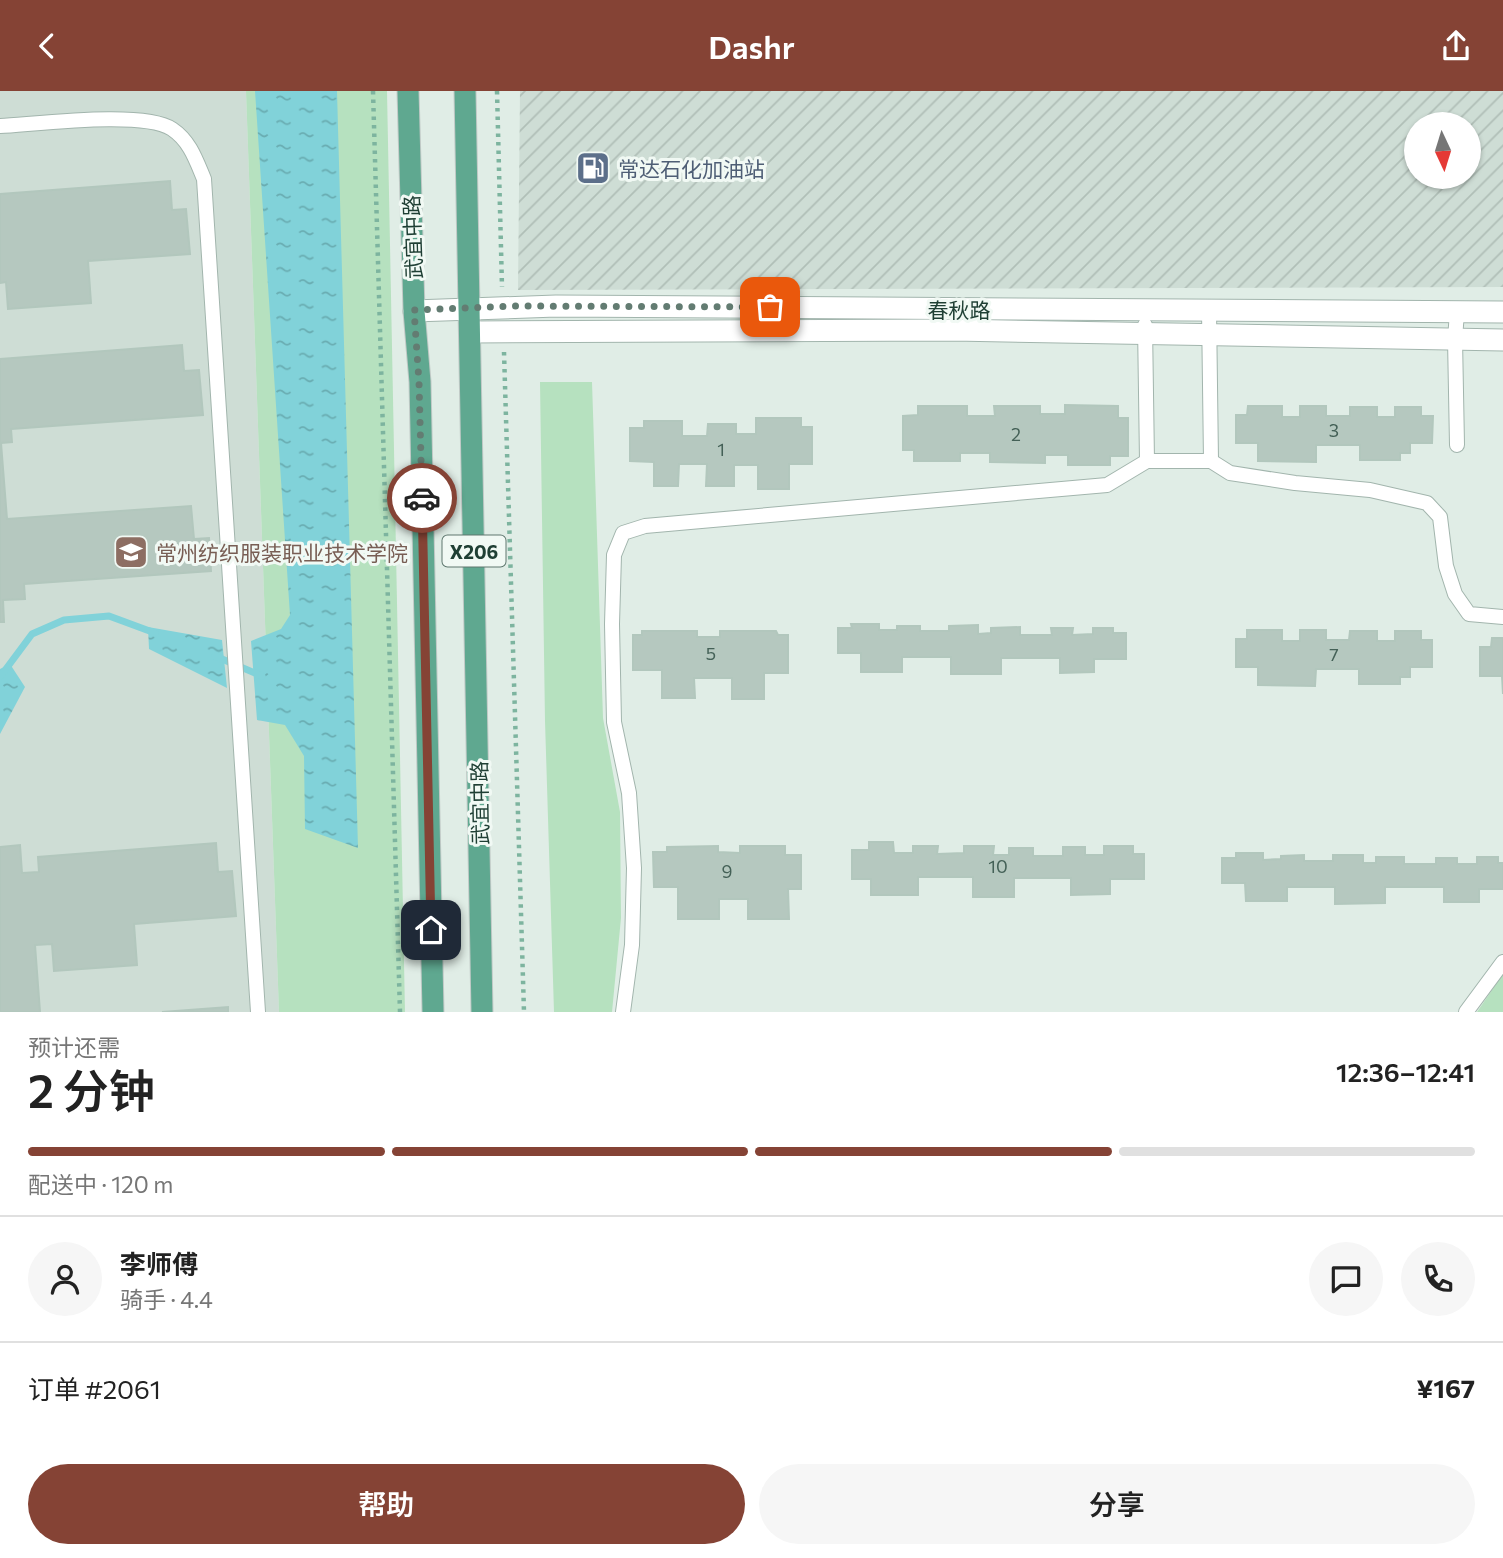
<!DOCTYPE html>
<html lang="zh">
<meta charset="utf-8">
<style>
:root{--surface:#fff;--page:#f6f6f6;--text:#222;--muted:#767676;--line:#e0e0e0;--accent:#854335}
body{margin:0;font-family:Commissioner,"Noto Sans SC",sans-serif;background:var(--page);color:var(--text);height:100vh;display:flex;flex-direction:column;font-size:26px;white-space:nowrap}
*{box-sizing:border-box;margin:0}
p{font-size:23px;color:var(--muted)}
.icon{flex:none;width:38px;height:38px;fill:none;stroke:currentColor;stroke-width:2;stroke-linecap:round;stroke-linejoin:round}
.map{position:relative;height:921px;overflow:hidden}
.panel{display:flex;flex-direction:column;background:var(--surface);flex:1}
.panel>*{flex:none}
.needle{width:46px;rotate:176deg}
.controls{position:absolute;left:1404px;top:21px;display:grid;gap:14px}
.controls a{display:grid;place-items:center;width:77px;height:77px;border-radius:50%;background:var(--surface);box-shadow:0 2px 5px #0004;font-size:35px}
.pin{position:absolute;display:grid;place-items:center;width:60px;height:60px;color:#fff;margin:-30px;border-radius:14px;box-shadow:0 4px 10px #0006}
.courier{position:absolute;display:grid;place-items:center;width:70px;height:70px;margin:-35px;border:5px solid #854335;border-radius:50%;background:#fff;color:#222;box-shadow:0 2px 9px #0007}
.headline em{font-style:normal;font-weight:600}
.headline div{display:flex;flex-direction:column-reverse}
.headline{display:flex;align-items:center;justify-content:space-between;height:119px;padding:0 28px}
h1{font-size:46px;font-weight:600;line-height:52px}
.bar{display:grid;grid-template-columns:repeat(4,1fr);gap:10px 7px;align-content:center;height:84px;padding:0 28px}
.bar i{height:9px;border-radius:5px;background:var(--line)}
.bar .active{background:var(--accent)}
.bar p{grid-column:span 4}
.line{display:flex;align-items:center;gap:18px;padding:0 28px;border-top:2px solid var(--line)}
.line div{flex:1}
.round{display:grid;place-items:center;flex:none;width:74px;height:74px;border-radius:37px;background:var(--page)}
.button{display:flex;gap:14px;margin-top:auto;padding:14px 28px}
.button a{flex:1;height:80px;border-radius:42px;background:var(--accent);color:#fff;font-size:28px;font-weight:600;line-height:80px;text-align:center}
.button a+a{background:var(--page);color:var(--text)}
header{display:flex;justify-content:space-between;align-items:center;height:91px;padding:0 28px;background:var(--accent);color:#fff;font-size:32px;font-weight:600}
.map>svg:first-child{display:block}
.built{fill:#ceddd5}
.industrial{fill:url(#industrial-furrows);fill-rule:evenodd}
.green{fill:#b6e1bf}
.water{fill:url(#water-ripples)}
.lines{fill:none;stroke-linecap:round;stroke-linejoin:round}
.stream{stroke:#81d2d9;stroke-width:7}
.building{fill:#b5c8bf;stroke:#b2c7bd;stroke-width:2}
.service-casing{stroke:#a2b5ad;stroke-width:16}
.tertiary-casing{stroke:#a2b5ad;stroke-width:23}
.primary-casing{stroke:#c0c9c6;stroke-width:23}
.path{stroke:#7db49f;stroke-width:4.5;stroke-dasharray:3.5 5;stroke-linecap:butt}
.service{stroke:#fff;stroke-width:14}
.tertiary{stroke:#fff;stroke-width:21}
.primary{stroke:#5fa890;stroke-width:21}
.done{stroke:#637c72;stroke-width:7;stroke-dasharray:0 12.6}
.route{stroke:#854335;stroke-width:9}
.labels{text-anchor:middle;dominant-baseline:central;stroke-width:6;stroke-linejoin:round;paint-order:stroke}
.number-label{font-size:18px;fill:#446157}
.shield{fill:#f1f9f4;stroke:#5e776e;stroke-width:2}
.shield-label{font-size:19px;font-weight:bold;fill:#1f3f34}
.service-label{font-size:21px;fill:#4e5e75;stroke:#f1f9f4;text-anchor:start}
.street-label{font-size:21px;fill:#1f3f34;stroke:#f1f9f4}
.education-label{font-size:21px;fill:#785e54;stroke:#f1f9f4;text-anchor:start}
</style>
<header><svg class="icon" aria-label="back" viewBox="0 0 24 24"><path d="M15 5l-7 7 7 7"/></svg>Dashr<svg class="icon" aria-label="share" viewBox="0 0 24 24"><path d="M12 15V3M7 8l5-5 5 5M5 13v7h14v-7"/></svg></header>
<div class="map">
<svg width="1503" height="921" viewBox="0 0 1503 921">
<defs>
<pattern id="industrial-furrows" width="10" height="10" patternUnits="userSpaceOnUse" patternTransform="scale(1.75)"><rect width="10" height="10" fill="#ceddd5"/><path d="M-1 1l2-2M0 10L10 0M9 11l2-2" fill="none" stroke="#b0bfb7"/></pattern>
<pattern id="water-ripples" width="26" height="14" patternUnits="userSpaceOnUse" patternTransform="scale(1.75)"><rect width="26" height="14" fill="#81d2d9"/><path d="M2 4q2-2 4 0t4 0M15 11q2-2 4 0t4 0" fill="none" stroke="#69acb1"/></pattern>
</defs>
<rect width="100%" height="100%" fill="#e0ede6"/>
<path class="built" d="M 0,0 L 246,0 L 279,921 L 0,921 Z"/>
<path class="industrial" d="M 520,0 L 1503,0 L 1503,196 L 518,199 ZM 1416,33 L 1468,33 L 1468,86 L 1416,86 Z"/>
<g class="green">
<path d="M 246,0 L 387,0 L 405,921 L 279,921 Z"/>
<path d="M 540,291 L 592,291 L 603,627 L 620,721 L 621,827 L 612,921 L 554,921 L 545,630 Z"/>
<path d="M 1503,883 L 1503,921 L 1477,921 Z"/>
</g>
<g class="water">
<path d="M 255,0 L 337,0 L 358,757 L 305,738 L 304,665 L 285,634 L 257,629 L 251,550 L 281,538 L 290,524 Z"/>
<path d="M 148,536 L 222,549 L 227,597 L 149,558 Z"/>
<path d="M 10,573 L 25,596 L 0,643 L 0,578 Z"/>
</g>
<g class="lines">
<g class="stream">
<path d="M 215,565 L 262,585"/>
<path d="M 0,586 L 32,543 L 64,529 L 109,525 L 155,542"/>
</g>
</g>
<g class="building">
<path d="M 170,90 L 172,119 L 186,118 L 190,163 L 88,170 L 91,212 L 8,218 L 6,191 L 0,192 L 0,103 Z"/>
<path d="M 182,254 L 184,280 L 199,279 L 203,324 L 11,338 L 12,351 L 1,352 L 7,428 L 191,415 L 194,448 L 209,447 L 211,480 L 24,493 L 25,508 L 3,509 L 4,531 L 0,531 L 0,268 Z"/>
<path d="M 1065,314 L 1118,315 L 1118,327 L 1128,327 L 1128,365 L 1110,365 L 1110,374 L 1068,374 L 1068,364 L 1045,364 L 1045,372 L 990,371 L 990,362 L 960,362 L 960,370 L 914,370 L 914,359 L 903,359 L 903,325 L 918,324 L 918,315 L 967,315 L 967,325 L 995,325 L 994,315 L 1040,315 L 1040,323 L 1065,323 Z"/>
<path d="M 1248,315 L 1282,315 L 1282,326 L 1300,326 L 1300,315 L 1326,315 L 1326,325 L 1350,325 L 1350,316 L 1377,316 L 1377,326 L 1395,326 L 1395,316 L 1421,316 L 1421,325 L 1433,325 L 1432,352 L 1410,352 L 1410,362 L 1400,362 L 1400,369 L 1360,369 L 1360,354 L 1316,354 L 1316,371 L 1258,370 L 1258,352 L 1236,352 L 1236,324 L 1247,324 Z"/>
<path d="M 756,327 L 801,327 L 801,336 L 812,336 L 812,373 L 789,373 L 789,398 L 758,398 L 758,374 L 734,374 L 734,395 L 706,395 L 707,373 L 679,373 L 678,395 L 654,395 L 654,371 L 630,370 L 630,337 L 644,337 L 644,330 L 682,330 L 682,345 L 707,345 L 708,333 L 736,333 L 736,343 L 756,343 Z"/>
<path d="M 851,533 L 879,533 L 879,539 L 897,539 L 897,535 L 920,535 L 920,540 L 949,540 L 949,535 L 978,534 L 978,543 L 991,542 L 991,537 L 1020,536 L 1020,544 L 1052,544 L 1051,537 L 1073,537 L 1072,544 L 1093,543 L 1093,537 L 1113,537 L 1113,542 L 1126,542 L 1126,568 L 1094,568 L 1094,581 L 1060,582 L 1060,567 L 1001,567 L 1001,583 L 951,583 L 951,566 L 902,566 L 902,581 L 861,581 L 861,562 L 838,562 L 838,537 L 852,537 Z"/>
<path d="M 1247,539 L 1282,539 L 1282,550 L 1300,550 L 1300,539 L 1326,539 L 1326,549 L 1349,549 L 1350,540 L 1377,540 L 1377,550 L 1395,550 L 1395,540 L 1421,540 L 1421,549 L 1432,549 L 1432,576 L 1410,576 L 1410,586 L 1400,586 L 1400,593 L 1359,593 L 1359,578 L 1316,578 L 1315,595 L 1258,594 L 1258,576 L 1236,576 L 1236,548 L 1247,548 Z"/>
<path d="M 642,540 L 697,540 L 697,546 L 720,546 L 720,540 L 776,540 L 778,544 L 788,544 L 788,582 L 764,582 L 764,608 L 732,608 L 732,587 L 694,587 L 695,607 L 662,607 L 662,579 L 633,579 L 633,544 L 642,544 Z"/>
<path d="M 1492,547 L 1503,547 L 1503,603 L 1502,585 L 1480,585 L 1480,556 L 1491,556 Z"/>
<path d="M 869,751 L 893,751 L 894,762 L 913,762 L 913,755 L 938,755 L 937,763 L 964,762 L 964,755 L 994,755 L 993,764 L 1009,764 L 1009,757 L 1033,757 L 1033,765 L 1063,765 L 1063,756 L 1085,756 L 1085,764 L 1104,764 L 1104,755 L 1133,755 L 1133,763 L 1144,763 L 1144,788 L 1110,788 L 1110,803 L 1071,804 L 1071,787 L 1014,787 L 1014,806 L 973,806 L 973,786 L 918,786 L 918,804 L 871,804 L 871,788 L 852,788 L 852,759 L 869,759 Z"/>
<path d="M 216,752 L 218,781 L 232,780 L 236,825 L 134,833 L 137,874 L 54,880 L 52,853 L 35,854 L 40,921 L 0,921 L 0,756 L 20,754 L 22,782 L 39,781 L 38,766 Z"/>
<path d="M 718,755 L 718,761 L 740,762 L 740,755 L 785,755 L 785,764 L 801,764 L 801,798 L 788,798 L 789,828 L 748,828 L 748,808 L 719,808 L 719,828 L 678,828 L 678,796 L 654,796 L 653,761 L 667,761 L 667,756 Z"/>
<path d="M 1236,762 L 1263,762 L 1263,769 L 1281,768 L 1281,765 L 1304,764 L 1304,770 L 1333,770 L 1333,764 L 1363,764 L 1363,772 L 1376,772 L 1376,766 L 1404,766 L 1404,773 L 1436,773 L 1436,767 L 1457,767 L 1457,773 L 1477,773 L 1477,766 L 1498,766 L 1498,772 L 1503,772 L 1503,798 L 1479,798 L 1479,811 L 1444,811 L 1444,796 L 1385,796 L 1385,812 L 1335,813 L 1335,796 L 1287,796 L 1287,810 L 1246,810 L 1245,792 L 1222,792 L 1222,767 L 1236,767 Z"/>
<path d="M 228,916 L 228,921 L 162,921 Z"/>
</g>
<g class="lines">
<g class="service-casing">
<g id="service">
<path d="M 0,35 C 37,33 144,19 172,38 C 190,50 196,69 204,88 L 258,921"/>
<path d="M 1145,234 L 1147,370 L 1211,370 L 1209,219"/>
<path d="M 1457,354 L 1455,248 L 1457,221"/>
<path d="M 1211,370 L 1230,382 L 1295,392 L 1370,399 L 1427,412 L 1440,426 L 1446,475 L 1455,503 L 1469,523 L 1503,526"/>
<path d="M 623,921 L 632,854 L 634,777 L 629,702 L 614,631 L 612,533 L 614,464 L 623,442 L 645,435 L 1107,394 L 1147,370"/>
<path d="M 1466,921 L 1503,871"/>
</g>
</g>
<g class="tertiary-casing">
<g id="tertiary">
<path d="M 414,220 L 556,215 L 1503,221"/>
<path d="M 471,241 L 954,239 L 1503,249"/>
</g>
</g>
<g class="primary-casing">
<g id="primary">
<path d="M 408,0 L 414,220 L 420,291 L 433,921"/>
<path d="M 465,0 L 482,921"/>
</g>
</g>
<g class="path">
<path d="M 373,0 L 400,921"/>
<path d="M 497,0 L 502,196"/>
<path d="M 504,261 L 524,921"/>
</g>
<use href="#service" class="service"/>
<use href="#tertiary" class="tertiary"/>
<use href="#primary" class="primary"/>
</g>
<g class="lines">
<path class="done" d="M 422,407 L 419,291 L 414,219 L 516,215 L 770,216"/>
<path class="route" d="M 422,407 L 431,839"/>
</g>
<defs>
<g id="fuel-square" transform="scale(1.75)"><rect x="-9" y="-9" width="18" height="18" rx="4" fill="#5c6f8a" stroke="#f1f9f4"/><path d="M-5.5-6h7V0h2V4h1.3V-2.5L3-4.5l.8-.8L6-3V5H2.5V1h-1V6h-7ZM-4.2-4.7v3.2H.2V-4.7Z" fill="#fff"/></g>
<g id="university-square" transform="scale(1.75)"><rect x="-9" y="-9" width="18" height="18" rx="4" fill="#8d6e63" stroke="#f1f9f4"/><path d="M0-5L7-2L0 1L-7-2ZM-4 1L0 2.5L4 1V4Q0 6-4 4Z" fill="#fff"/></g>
</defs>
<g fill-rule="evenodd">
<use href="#fuel-square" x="593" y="77"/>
<use href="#university-square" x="131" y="461"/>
</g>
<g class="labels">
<g class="number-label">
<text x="1334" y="339">3</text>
<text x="1016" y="343">2</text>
<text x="721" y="358">1</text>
<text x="711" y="562">5</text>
<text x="1334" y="563">7</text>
<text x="998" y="775">10</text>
<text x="727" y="780">9</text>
</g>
<rect class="shield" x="442.5" y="444.5" width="63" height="31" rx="5"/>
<g class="shield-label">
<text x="474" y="460">X206</text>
</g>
<g class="service-label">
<text x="618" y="77">常达石化加油站</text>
</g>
<g class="street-label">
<text transform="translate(412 146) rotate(-92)">武宜中路</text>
<text x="959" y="218">春秋路</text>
<text transform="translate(479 712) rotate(-91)">武宜中路</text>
</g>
<g class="education-label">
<text x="156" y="461">常州纺织服装职业技术学院</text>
</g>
</g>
</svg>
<div class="controls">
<a><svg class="needle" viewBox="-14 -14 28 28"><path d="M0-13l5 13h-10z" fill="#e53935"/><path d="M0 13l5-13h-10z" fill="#767676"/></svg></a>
</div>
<div class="pin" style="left:770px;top:216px;background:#ea580c"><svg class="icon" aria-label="bag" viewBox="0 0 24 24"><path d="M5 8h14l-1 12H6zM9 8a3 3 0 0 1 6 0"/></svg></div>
<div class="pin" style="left:431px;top:839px;background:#1f2937"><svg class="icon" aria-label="home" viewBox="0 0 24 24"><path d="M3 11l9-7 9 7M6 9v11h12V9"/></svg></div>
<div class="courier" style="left:422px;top:407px"><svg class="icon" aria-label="car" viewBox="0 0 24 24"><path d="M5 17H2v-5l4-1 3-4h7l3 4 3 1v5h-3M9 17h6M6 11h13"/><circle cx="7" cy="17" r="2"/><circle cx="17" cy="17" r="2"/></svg></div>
</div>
<section class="panel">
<div class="headline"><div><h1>2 分钟</h1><p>预计还需</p></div><em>12:36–12:41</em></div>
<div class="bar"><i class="active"></i><i class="active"></i><i class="active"></i><i></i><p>配送中 · 120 m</p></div>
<div class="line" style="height:126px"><a class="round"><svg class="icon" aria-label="person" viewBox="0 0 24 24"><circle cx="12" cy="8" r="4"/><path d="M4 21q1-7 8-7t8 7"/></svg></a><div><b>李师傅</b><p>骑手 · 4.4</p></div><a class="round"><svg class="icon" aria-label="chat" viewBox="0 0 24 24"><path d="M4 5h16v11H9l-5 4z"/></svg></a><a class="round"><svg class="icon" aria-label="phone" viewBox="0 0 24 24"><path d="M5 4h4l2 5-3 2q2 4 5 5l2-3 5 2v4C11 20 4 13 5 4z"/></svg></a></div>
<div class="line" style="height:91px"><div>订单 #2061</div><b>¥167</b></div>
<div class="button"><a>帮助</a><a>分享</a></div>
</section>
